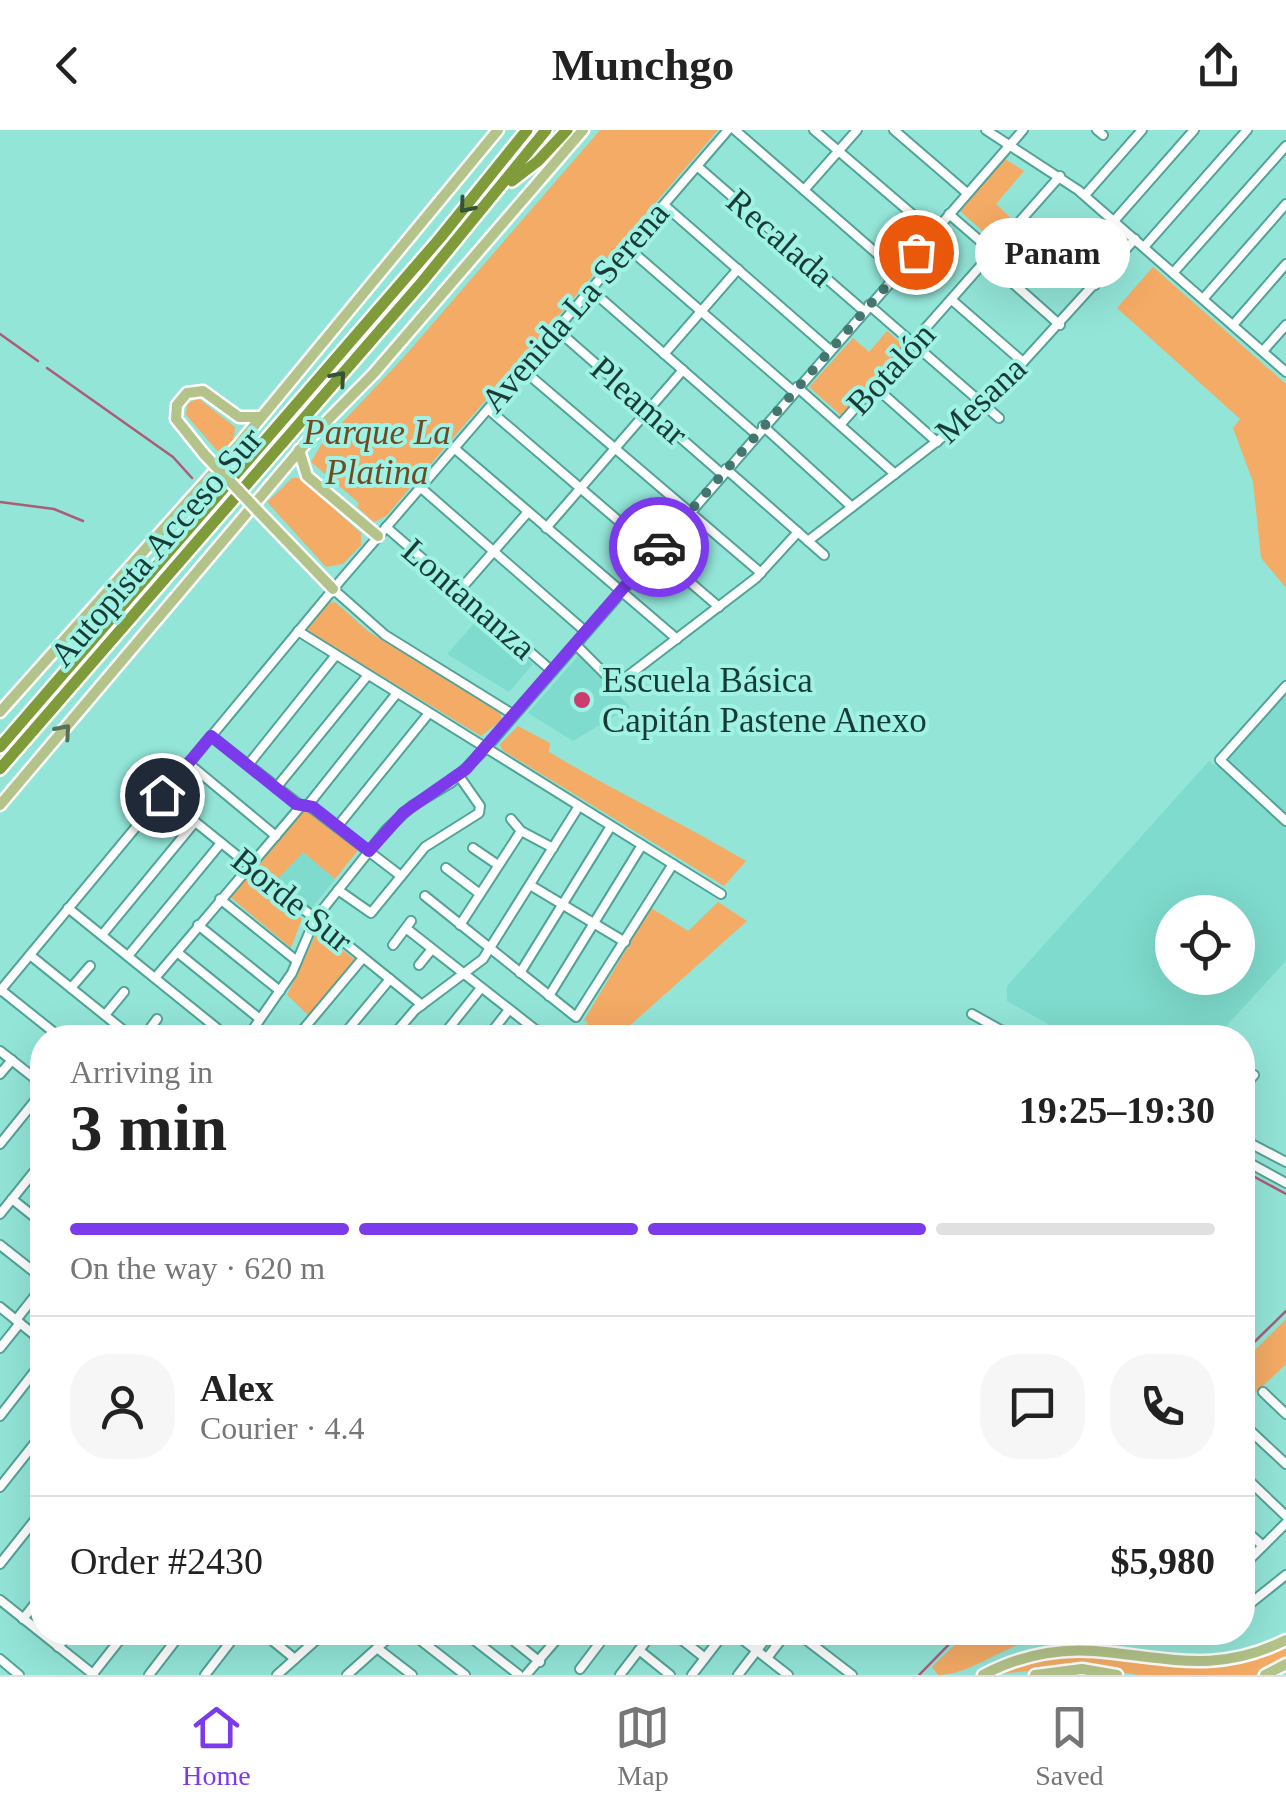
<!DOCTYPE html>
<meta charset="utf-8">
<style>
:root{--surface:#fff;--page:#f6f6f6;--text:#222;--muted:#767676;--line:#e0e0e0;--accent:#7c3aed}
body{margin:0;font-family:"Times New Roman",serif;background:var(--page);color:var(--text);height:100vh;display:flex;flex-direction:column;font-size:38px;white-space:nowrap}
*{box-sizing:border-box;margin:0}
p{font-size:32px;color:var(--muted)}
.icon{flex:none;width:55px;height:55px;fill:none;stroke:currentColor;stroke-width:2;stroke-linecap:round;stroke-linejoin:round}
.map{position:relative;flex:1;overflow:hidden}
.side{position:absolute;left:30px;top:895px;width:1225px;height:620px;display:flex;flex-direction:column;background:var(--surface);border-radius:40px;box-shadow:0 10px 40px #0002}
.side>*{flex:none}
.fabs{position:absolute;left:1155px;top:765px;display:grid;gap:20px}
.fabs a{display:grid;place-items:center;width:100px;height:100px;border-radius:50%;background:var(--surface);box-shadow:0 10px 40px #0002;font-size:50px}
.pin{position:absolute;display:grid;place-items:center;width:85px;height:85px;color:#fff;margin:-42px;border:5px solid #fff;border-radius:50%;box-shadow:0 2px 10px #0007}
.courier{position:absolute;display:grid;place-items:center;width:100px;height:100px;margin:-50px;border:8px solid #7c3aed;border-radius:50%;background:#fff;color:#222;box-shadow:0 2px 12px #0007}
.bubble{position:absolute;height:70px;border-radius:35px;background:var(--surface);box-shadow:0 10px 40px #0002;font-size:32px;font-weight:800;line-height:70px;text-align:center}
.overview em{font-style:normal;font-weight:800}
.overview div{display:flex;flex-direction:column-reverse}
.overview{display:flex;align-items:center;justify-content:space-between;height:170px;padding:0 40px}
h1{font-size:65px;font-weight:800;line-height:75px}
.bar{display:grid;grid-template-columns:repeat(4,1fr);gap:15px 10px;align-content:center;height:120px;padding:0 40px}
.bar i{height:12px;border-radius:8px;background:var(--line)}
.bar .selected{background:var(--accent)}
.bar p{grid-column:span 4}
.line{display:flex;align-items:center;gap:25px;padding:0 40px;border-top:2px solid var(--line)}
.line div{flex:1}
.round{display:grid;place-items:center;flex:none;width:105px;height:105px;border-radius:40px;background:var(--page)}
header{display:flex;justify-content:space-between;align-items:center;height:130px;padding:0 40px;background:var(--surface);font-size:45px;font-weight:800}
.dock{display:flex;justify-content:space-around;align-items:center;height:140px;border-top:2px solid var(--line);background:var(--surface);font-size:28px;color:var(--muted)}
.dock a{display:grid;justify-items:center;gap:5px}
.dock .selected{color:var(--accent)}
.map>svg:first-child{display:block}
.built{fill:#7edbcd;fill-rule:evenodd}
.green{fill:#f4ab65}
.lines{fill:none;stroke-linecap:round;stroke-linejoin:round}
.stream{stroke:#ac5c76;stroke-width:2.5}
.minor-casing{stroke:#52a397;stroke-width:12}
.major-casing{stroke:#fff;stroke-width:15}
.highway-casing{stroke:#fff;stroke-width:16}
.minor{stroke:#fff;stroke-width:8}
.major{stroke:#b3c389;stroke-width:10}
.highway{stroke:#809b3a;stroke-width:11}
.major-bridge-casing{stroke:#fff;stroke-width:15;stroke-linecap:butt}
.major-bridge{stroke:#b3c389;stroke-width:10}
.oneway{stroke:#335337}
.oneway2{stroke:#577157}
.done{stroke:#44766f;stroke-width:10;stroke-dasharray:0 18}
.route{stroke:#7c3aed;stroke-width:12}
.poi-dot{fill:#c93d6f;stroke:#a0f2e5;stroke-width:4}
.labels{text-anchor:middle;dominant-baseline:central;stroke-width:8;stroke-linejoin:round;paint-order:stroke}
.street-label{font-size:35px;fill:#193b36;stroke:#a0f2e5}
.park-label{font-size:35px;font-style:italic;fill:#724a22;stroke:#a0f2e5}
.poi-label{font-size:35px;fill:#193b36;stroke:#a0f2e5;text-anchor:start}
</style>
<header><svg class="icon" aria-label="back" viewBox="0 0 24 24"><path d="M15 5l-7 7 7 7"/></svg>Munchgo<svg class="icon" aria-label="share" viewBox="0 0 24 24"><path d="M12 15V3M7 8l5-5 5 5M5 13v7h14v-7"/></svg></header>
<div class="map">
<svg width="1286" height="1545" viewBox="0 0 1286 1545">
<rect width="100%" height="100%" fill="#93e5d8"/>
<g class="built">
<path d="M 479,488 L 533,534 L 509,562 L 447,524 Z"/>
<path d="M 580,524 L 630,577 L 573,611 L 528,583 Z"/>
<path d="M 1286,563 L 1286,831 L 1216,907 L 1071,907 L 1007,871 L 1007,856 L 1209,631 L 1217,637 ZM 1172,782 L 1238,782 L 1238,848 L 1172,848 Z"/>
<path d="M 302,721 L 335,749 L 311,779 L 276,751 Z"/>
</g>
<g class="green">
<path d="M 600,0 L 718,0 L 386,386 L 374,392 L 357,377 L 359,373 L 311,332 L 321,315 L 403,228 Z"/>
<path d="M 1005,29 L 1024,41 L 996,74 L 1014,91 L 996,113 L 960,81 Z"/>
<path d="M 1153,137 L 1286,254 L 1286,458 L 1261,428 L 1253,352 L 1233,298 L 1240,289 L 1117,178 Z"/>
<path d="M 887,201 L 904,216 L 843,287 L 809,257 L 853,208 L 869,222 Z"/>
<path d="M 198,268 L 235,297 L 234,308 L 221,325 L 186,285 L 187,274 Z"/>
<path d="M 292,348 L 299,348 L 361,403 L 361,415 L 343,434 L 326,437 L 267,372 Z"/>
<path d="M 335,472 L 369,502 L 500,583 L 502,590 L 481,606 L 312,504 L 306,498 L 328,473 Z"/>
<path d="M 518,596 L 550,613 L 549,622 C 614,661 680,692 746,731 L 724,756 L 502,620 L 500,614 Z"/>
<path d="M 308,678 L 359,719 L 335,749 L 303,722 L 276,751 L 257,735 L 302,679 Z"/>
<path d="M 247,745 L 302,789 L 291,818 L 229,766 Z"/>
<path d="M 718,772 L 747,791 L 617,907 L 571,907 L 588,893 L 584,890 L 651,778 L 688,801 Z"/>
<path d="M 321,803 L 354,829 L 354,834 L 310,887 L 287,865 L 316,804 Z"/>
<path d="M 1286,1189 L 1286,1234 L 1245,1273 L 1243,1232 Z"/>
<path d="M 967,1503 L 1025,1503 L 1027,1512 C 997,1521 968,1545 938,1545 L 932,1537 Z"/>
<path d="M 1286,1515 L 1286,1531 L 1255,1545 L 1138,1545 L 1083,1535 L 990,1545 C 1024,1529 1058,1522 1096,1525 C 1168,1529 1217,1545 1286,1515 Z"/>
</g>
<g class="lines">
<g class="stream">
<path d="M 0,204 L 38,231"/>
<path d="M 47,238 L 173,327 L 192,348"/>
<path d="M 0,372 L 54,379 L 83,391"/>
<path d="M 1242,1040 L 1286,1064"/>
<path d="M 1242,1224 L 1286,1181"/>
<path d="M 919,1545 L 961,1502"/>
</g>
<g class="minor-casing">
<g id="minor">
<path d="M 735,0 L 898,142"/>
<path d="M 814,0 L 933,102"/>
<path d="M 894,0 L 967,63"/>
<path d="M 986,0 L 1078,60 L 1286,242"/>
<path d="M 1097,0 L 1103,5"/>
<path d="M 697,36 L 864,181"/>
<path d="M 804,60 L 857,0"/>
<path d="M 1085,65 L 1142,0"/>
<path d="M 664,75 L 830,220"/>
<path d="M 949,84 L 994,123"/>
<path d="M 1022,91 L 1095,155"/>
<path d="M 1114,91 L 1194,0"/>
<path d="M 627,117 L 793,261"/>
<path d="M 1144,117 L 1247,0"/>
<path d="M 988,131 L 1060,195"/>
<path d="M 1173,143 L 1286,16"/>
<path d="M 590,159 L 756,304"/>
<path d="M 1203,169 L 1286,74"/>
<path d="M 953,171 L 1023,232"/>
<path d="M 869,175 L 999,288"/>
<path d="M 1233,195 L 1286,134"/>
<path d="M 556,199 L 722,344"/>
<path d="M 1263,221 L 1286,195"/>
<path d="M 664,224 L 738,139"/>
<path d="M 522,239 L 761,443"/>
<path d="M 874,256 L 937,312"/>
<path d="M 797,257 L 895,344"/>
<path d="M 488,279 L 719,477"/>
<path d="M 840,295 L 1060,46"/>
<path d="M 763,296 L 852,377"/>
<path d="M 454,318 L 677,509"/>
<path d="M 726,339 L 824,425"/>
<path d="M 420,357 L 586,502"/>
<path d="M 386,397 L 552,541"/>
<path d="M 546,398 L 683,240"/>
<path d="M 808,411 L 984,275 L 1135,109"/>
<path d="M 333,459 L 385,505 L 514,585"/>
<path d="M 459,461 L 528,382"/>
<path d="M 298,501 L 721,764"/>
<path d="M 575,514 L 616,555 L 756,448 L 798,402"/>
<path d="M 1286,556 L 1220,630 L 1286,691"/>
<path d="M 211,606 L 301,676"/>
<path d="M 188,633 L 276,706"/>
<path d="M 248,635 L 336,525"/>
<path d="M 276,658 L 368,545"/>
<path d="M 162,665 L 422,875"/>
<path d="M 308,675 L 397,563"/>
<path d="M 308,675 L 401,746"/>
<path d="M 511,689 L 521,701 L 553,718"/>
<path d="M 337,697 L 429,583"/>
<path d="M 473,718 L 498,735"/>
<path d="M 446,738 L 480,764"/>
<path d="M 530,755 L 625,812"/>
<path d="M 338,760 L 371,783 L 425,717 L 479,683 L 480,676 L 459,646"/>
<path d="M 425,766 L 576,887 L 673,734"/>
<path d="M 220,769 L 297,831"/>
<path d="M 68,778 L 229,908"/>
<path d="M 198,795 L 280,861"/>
<path d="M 460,795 L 521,701"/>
<path d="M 407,799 L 546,908"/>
<path d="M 102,805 L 195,692"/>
<path d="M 393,815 L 411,791"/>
<path d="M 177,822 L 260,889"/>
<path d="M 30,825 L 133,908"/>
<path d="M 128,826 L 221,713"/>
<path d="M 419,835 L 432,819"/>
<path d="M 520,843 L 611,696"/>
<path d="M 155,848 L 301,676 L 308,675"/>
<path d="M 71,858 L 90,836"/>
<path d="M 1,860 L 61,908"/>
<path d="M 0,861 L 340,451 L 728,0"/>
<path d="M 549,866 L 642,715"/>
<path d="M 972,884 L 1015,908"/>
<path d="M 105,885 L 124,862"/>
<path d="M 143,908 L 157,889"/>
<path d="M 179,908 L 180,906"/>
<path d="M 247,908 L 292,843 L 315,789 L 386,700 L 412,676 L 452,652 L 486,618 L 1023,0"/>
<path d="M 296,908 L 363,828"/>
<path d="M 341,908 L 390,849"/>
<path d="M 391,908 L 415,880 L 483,829 L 579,676"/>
<path d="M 441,908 L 481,858"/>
<path d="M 487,908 L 508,881"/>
<path d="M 0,921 L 42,954"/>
<path d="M 0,944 L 12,930"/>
<path d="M 1242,958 L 1254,945"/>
<path d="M 1242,1009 L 1286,1032"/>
<path d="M 0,1014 L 42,962"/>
<path d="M 1242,1029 L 1286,1053"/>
<path d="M 12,1069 L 42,1093"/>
<path d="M 0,1084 L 42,1032"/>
<path d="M 0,1115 L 42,1148"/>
<path d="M 0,1177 L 42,1211"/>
<path d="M 16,1190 L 42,1157"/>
<path d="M 0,1218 L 20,1193"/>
<path d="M 1263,1262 L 1286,1284"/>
<path d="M 0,1286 L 42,1232"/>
<path d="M 1242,1293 L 1286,1334"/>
<path d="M 1242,1344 L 1286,1386"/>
<path d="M 0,1357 L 42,1304"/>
<path d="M 1242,1397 L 1263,1416"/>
<path d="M 0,1434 L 42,1381"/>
<path d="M 1242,1437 L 1286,1393"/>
<path d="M 0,1470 L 94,1545"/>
<path d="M 1242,1480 L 1286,1445"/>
<path d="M 23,1489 L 42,1465"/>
<path d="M 262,1502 L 295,1529"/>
<path d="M 410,1502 L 465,1545"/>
<path d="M 464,1502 L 519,1545"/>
<path d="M 503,1502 L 540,1532"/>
<path d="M 672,1502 L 705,1528"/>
<path d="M 733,1502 L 788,1545"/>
<path d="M 796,1502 L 852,1545"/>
<path d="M 58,1517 L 70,1502"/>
<path d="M 377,1518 L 412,1545"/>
<path d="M 639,1520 L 670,1545"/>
<path d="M 767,1528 L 787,1502"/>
<path d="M 0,1529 L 19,1545"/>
<path d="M 580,1539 L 608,1502"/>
<path d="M 92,1545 L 126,1502"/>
<path d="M 149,1545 L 182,1502"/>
<path d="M 205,1545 L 238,1502"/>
<path d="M 277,1545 L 325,1502"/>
<path d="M 347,1545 L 395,1502"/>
<path d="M 526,1545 L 563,1502"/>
<path d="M 620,1545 L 653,1502"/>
<path d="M 692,1545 L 725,1502"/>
<path d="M 738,1545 L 771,1502"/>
</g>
</g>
<g class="major-casing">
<g id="major">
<path d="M 299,320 L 307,346 L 378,406"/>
<path d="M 204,324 L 176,289 L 177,275 L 187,263 L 203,261 L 239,287 L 261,287"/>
<path d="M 258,381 L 333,459"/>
<path d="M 0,582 L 240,313 L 498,0"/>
<path d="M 0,675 L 311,307 L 374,243 L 583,0"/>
<path d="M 983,1545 C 1017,1527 1055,1518 1094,1521 C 1167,1527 1216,1545 1286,1510"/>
<path d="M 1035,1545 L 1082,1539 L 1117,1545"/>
<path d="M 1265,1545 L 1286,1534"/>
</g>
</g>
<g class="highway-casing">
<g id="highway">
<path d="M 512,51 L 538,31 L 567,0"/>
<path d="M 0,617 L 440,108 L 527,0"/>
<path d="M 0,639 L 422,152 L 546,0"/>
</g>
</g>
<use href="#minor" class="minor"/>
<use href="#major" class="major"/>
<use href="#highway" class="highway"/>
<g class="major-bridge-casing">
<path id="major-bridge" d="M 204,324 L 258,381"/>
</g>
<use href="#major-bridge" class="major-bridge"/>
</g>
<defs><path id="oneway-chevron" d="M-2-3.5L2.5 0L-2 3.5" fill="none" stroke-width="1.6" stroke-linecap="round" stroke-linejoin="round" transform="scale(2.5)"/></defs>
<g class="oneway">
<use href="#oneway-chevron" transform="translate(466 76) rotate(130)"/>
<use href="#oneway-chevron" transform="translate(339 248) rotate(-49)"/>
</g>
<use class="oneway2" href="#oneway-chevron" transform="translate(64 601) rotate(-49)"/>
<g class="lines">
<path class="done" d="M 659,417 L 916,122"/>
<path class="route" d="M 162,665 L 211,606 L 296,674 L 313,677 L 369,721 L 403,683 L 466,639 L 659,417"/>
</g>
<circle class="poi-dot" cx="582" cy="570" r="10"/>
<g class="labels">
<g class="street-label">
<text transform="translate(780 108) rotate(41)">Recalada</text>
<text transform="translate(575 177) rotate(-49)">Avenida La Serena</text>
<text transform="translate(891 239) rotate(-47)">Botalón</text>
<text transform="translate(981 270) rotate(-43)">Mesana</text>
<text transform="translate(639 271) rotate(41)">Pleamar</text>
<text transform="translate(156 417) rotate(-49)">Autopista Acceso Sur</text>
<text transform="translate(469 469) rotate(41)">Lontananza</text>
<text transform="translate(292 770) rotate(39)">Borde Sur</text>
</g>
<g class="park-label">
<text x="377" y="302">Parque La<tspan x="377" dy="40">Platina</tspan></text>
</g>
<g class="poi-label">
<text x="602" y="550">Escuela Básica<tspan x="602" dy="40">Capitán Pastene Anexo</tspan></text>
</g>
</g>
</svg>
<div class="fabs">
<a><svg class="icon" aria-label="locate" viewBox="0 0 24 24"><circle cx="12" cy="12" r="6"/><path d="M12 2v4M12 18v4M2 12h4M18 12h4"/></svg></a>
</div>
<div class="pin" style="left:916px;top:122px;background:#ea580c"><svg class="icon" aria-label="bag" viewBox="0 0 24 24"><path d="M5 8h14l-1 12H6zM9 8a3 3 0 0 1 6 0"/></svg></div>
<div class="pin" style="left:162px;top:665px;background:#1f2937"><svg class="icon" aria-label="home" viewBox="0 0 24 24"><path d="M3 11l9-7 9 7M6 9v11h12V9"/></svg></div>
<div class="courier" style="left:659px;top:417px"><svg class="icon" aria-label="car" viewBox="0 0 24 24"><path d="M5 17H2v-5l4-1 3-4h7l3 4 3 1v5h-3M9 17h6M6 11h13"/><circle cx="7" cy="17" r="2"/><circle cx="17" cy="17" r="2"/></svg></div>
<div class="bubble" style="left:975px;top:88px;width:155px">Panam</div>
<section class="side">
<div class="overview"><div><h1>3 min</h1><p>Arriving in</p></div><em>19:25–19:30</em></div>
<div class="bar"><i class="selected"></i><i class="selected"></i><i class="selected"></i><i></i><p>On the way · 620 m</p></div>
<div class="line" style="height:180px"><a class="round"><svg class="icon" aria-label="person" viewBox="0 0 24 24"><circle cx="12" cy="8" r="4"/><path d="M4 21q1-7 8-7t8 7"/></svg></a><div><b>Alex</b><p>Courier · 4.4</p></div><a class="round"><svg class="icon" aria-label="chat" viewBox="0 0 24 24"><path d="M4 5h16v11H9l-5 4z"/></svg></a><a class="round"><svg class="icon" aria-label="phone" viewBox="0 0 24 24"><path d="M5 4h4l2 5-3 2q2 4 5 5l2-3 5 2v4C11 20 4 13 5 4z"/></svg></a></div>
<div class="line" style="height:130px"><div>Order #2430</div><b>$5,980</b></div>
</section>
</div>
<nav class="dock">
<a class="selected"><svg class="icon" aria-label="home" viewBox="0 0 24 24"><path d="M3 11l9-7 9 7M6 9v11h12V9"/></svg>Home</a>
<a><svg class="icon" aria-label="map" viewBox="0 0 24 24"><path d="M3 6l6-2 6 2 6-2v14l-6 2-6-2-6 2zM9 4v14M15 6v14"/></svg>Map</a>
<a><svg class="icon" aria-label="saved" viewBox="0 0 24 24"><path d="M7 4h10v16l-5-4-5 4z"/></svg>Saved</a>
</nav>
